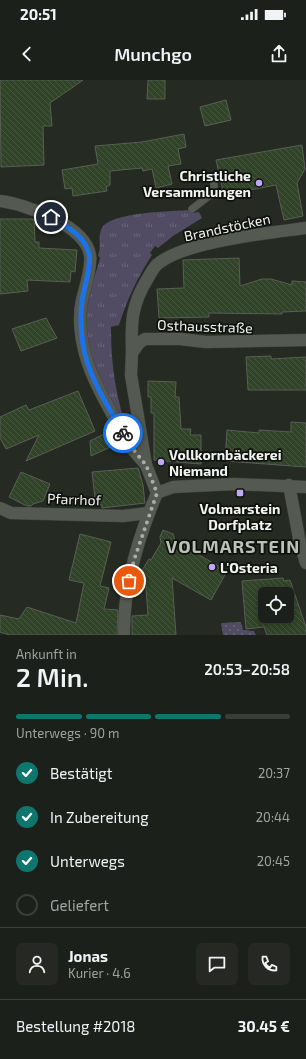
<!DOCTYPE html>
<html lang="de">
<meta charset="utf-8">
<style>
:root{--surface:#1c201a;--page:#252823;--text:#f1f3f6;--muted:#a0a3a2;--line:#3a3e39;--accent:#0f766e}
body{margin:0;font-family:"Exo 2",sans-serif;background:var(--page);color:var(--text);height:100vh;display:flex;flex-direction:column;font-size:15px;white-space:nowrap}
*{box-sizing:border-box;margin:0}
p{font-size:13px;color:var(--muted)}
.icon{flex:none;width:22px;height:22px;fill:none;stroke:currentColor;stroke-width:2;stroke-linecap:round;stroke-linejoin:round}
.map{position:relative;height:555px;overflow:hidden}
.panel{display:flex;flex-direction:column;background:var(--surface);flex:1}
.panel>*{flex:none}
.fabs{position:absolute;left:258px;top:507px;display:grid;gap:8px}
.fabs a{display:grid;place-items:center;width:36px;height:36px;border-radius:6px;background:var(--surface);box-shadow:0 2px 6px #0003,0 0 0 1px var(--line);font-size:20px}
.pin{position:absolute;display:grid;place-items:center;width:34px;height:34px;color:#fff;margin:-17px;border:2px solid #fff;border-radius:50%;box-shadow:0 1px 4px #0007}
.courier{position:absolute;display:grid;place-items:center;width:40px;height:40px;margin:-20px;border:3px solid #1a73e8;border-radius:50%;background:#fff;color:#222;box-shadow:0 1px 5px #0007}
.head em{font-style:normal;font-weight:600}
.head div{display:flex;flex-direction:column-reverse}
.head{display:flex;align-items:center;justify-content:space-between;height:68px;padding:0 16px}
h1{font-size:26px;font-weight:600;line-height:30px}
.bar{display:grid;grid-template-columns:repeat(4,1fr);gap:6px 4px;align-content:center;height:48px;padding:0 16px}
.bar i{height:5px;border-radius:3px;background:var(--line)}
.bar .selected{background:var(--accent)}
.bar p{grid-column:span 4}
.line{display:flex;align-items:center;gap:10px;padding:0 16px;border-top:1px solid var(--line)}
.line div{flex:1}
.round{display:grid;place-items:center;flex:none;width:42px;height:42px;border-radius:6px;background:var(--page)}
ol{padding:0 16px;list-style:none}
li{display:flex;align-items:center;gap:12px;height:44px}
li p{margin-inline-start:auto}
li .icon{padding:4px;border-radius:50%;background:var(--accent);color:#fff;stroke-width:4}
li:last-child{color:var(--muted)}
li i{width:22px;height:22px;border:2px solid var(--line);border-radius:50%}
.status{display:flex;justify-content:space-between;align-items:center;height:28px;padding:0 20px;background:var(--surface);direction:ltr}
.status svg{height:11px;fill:currentColor}
header{display:flex;justify-content:space-between;align-items:center;height:52px;padding:0 16px;background:var(--surface);font-size:18px;font-weight:600}
.map>svg:first-child{display:block}
.grass{fill:url(#grass-tufts)}
.park{fill:url(#park-dots)}
.building{fill:url(#building-back-hatch);stroke:#595f56;fill-rule:evenodd}
.lines{fill:none;stroke-linecap:round;stroke-linejoin:round}
.service-casing{stroke:#40453d;stroke-width:8}
.minor-casing{stroke:#40453d;stroke-width:13}
.tertiary-casing{stroke:#40453d;stroke-width:13}
.service{stroke:#545a51;stroke-width:7}
.minor{stroke:#545a51;stroke-width:12}
.tertiary{stroke:#545a51;stroke-width:12}
.done{stroke:#aaaea8;stroke-width:4;stroke-dasharray:0 7.2}
.route{stroke:#1a73e8;stroke-width:5}
.poi-dot{fill:#bda9f5;stroke:#0f120e;stroke-width:1.5}
.labels{text-anchor:middle;dominant-baseline:central;stroke-width:3.5;stroke-linejoin:round;paint-order:stroke}
.poi-label{font-size:14px;font-weight:bold;fill:#f2f5f0;stroke:#0f120e;text-anchor:start}
.street-label{font-size:14px;fill:#f2f5f0;stroke:#0f120e}
.district-label{font-size:18px;font-weight:bold;letter-spacing:1px;fill:#bac1b7;stroke:#0f120e}
</style>
<div class="status"><b>20:51</b><svg viewBox="0 0 49 12"><path d="M0 12V9h3v3zM5 12V6h3v6zM10 12V3h3v9zM15 12V0h3v12zM26 1h20v11H26zM47 4h2v5h-2z"/></svg></div>
<header><svg class="icon" aria-label="back" viewBox="0 0 24 24"><path d="M15 5l-7 7 7 7"/></svg>Munchgo<svg class="icon" aria-label="share" viewBox="0 0 24 24"><path d="M12 15V3M7 8l5-5 5 5M5 13v7h14v-7"/></svg></header>
<div class="map">
<svg width="306" height="555" viewBox="0 0 306 555">
<defs>
<pattern id="grass-tufts" width="24" height="20" patternUnits="userSpaceOnUse"><rect width="24" height="20" fill="#524b64"/><path d="M3 7l-1-3M5 7V3M7 7l1-3M15 17l-1-3M17 17v-4M19 17l1-3" fill="none" stroke="#6b667a"/></pattern>
<pattern id="park-dots" width="8" height="8" patternUnits="userSpaceOnUse"><rect width="8" height="8" fill="#524b64"/><path d="M2 2h.1M6 6h.1" fill="none" stroke="#6b667a" stroke-width="1.8" stroke-linecap="round"/></pattern>
<pattern id="building-back-hatch" width="6" height="6" patternUnits="userSpaceOnUse"><rect width="6" height="6" fill="#314328"/><path d="M-1 5l2 2M0 0l6 6M5-1l2 2" fill="none" stroke="#45563d"/></pattern>
</defs>
<rect width="100%" height="100%" fill="#252a22"/>
<path class="grass" d="M 191,130 L 193,133 L 199,132 L 202,138 L 173,156 L 158,168 L 155,166 L 150,173 L 152,175 C 137,198 127,220 119,245 L 111,247 C 111,287 116,318 129,356 C 108,314 79,269 87,220 C 90,206 97,192 100,178 L 98,175 C 102,167 97,157 102,148 C 110,132 174,131 191,130 Z"/>
<path class="park" d="M 241,542 L 243,550 L 254,551 L 256,555 L 223,555 L 221,543 Z"/>
<g class="building">
<path d="M 0,0 L 83,0 L 50,23 L 52,46 L 43,46 L 44,85 L 1,87 Z"/>
<path d="M 148,0 L 165,0 L 165,19 L 147,19 Z"/>
<path d="M 226,20 L 231,40 L 205,46 L 200,27 Z"/>
<path d="M 184,54 L 186,67 L 178,69 L 181,84 L 168,86 L 172,104 L 156,108 L 152,89 L 143,91 L 142,88 L 110,91 L 110,105 L 106,107 L 107,111 L 73,116 L 72,108 L 65,109 L 62,90 L 98,84 L 95,66 L 142,62 Z"/>
<path d="M 302,65 L 305,89 L 297,103 L 303,136 L 284,140 L 276,105 L 224,115 L 216,80 Z"/>
<path d="M 0,139 L 34,139 L 35,162 L 39,162 L 39,168 L 77,170 L 75,192 L 71,191 L 70,202 L 27,200 L 28,211 L 0,214 Z"/>
<path d="M 239,178 L 240,206 L 262,199 L 271,199 L 292,205 L 292,201 L 306,202 L 306,231 L 282,232 L 282,234 L 209,233 L 209,237 L 159,238 L 157,209 L 184,208 L 183,180 Z"/>
<path d="M 46,238 L 57,258 L 21,271 L 12,249 Z"/>
<path d="M 271,276 L 271,279 L 306,277 L 306,310 L 248,310 L 246,277 Z"/>
<path d="M 148,301 L 176,302 L 175,317 L 179,317 L 181,349 L 191,349 L 190,355 L 201,355 L 201,384 L 154,380 L 154,333 L 151,333 L 151,317 L 148,317 Z"/>
<path d="M 78,311 L 95,351 L 26,381 L 39,355 L 6,369 L 0,358 L 0,337 L 26,325 L 29,330 Z"/>
<path d="M 291,342 L 306,343 L 306,387 L 225,381 L 227,350 L 259,353 L 259,350 L 291,352 Z"/>
<path d="M 112,350 L 119,363 L 91,376 L 90,361 Z"/>
<path d="M 138,388 L 143,405 L 145,423 L 102,428 L 102,425 L 99,425 L 99,418 L 95,418 L 92,392 Z"/>
<path d="M 21,392 L 50,404 L 43,421 L 33,424 L 31,426 L 27,426 L 9,417 Z"/>
<path d="M 163,450 L 173,454 L 175,461 L 227,491 L 211,520 L 172,498 L 176,555 L 132,555 L 132,536 L 148,535 L 145,495 L 141,492 L 149,479 L 151,480 L 161,463 L 160,457 Z"/>
<path d="M 80,454 L 111,462 L 100,506 L 109,508 L 104,529 L 118,530 L 117,555 L 10,555 L 0,552 L 0,535 L 19,539 L 27,527 L 76,543 L 84,503 L 69,500 Z"/>
<path d="M 283,498 L 284,501 L 290,500 L 306,547 L 306,555 L 267,555 L 264,547 L 246,549 L 242,501 ZM 265,514 L 287,514 L 287,536 L 265,536 Z"/>
</g>
<g class="lines">
<g class="service-casing">
<path id="service" d="M 192,129 L 214,112 L 214,104"/>
</g>
<g class="minor-casing">
<g id="minor">
<path d="M 0,121 C 25,124 85,145 90,175 C 92,187 85,208 82,220 C 79,234 80,251 83,265 C 88,292 104,319 117,343 C 121,350 124,358 128,364 C 134,371 140,378 146,385"/>
<path d="M 132,273 C 131,243 131,225 148,198 C 151,193 154,186 159,183 C 187,161 269,153 306,148"/>
<path d="M 289,405 L 300,463 L 306,483"/>
<path d="M 0,428 L 11,433 L 123,436 L 148,433"/>
</g>
</g>
<g class="tertiary-casing">
<g id="tertiary">
<path d="M 157,413 L 146,385 L 131,295 L 132,273 L 139,263 L 145,259 L 180,259 L 206,262 L 306,260"/>
<path d="M 157,413 L 173,407 L 234,404 L 306,407"/>
<path d="M 124,555 C 123,507 138,458 157,413"/>
</g>
</g>
<use href="#service" class="service"/>
<use href="#minor" class="minor"/>
<use href="#tertiary" class="tertiary"/>
</g>
<g class="lines">
<path class="done" d="M 123,353 L 128,363 L 146,385 L 157,413 L 134,480 L 129,501"/>
<path class="route" d="M 51,137 C 66,146 85,156 89,174 C 92,187 83,209 82,222 C 80,236 81,251 83,265 C 88,296 108,326 123,353"/>
</g>
<g class="poi-dot">
<circle cx="259" cy="103" r="4"/>
<circle cx="161" cy="382" r="4"/>
<rect x="236" y="409" width="8" height="8" rx="2"/>
<circle cx="212" cy="487" r="4"/>
</g>
<g class="labels">
<g class="poi-label">
<text x="251" y="95" text-anchor="end">Christliche<tspan x="251" dy="16">Versammlungen</tspan></text>
<text x="169" y="374">Vollkornbäckerei<tspan x="169" dy="16">Niemand</tspan></text>
<text x="240" y="428" text-anchor="middle">Volmarstein<tspan x="240" dy="16">Dorfplatz</tspan></text>
<text x="220" y="487">L'Osteria</text>
</g>
<g class="street-label">
<text transform="translate(227 147) rotate(-12)">Brandstöcken</text>
<text transform="translate(205 246) rotate(2)">Osthausstraße</text>
<text transform="translate(74 419) rotate(2)">Pfarrhof</text>
</g>
<g class="district-label">
<text x="233" y="466">VOLMARSTEIN</text>
</g>
</g>
</svg>
<div class="fabs">
<a><svg class="icon" aria-label="locate" viewBox="0 0 24 24"><circle cx="12" cy="12" r="6"/><path d="M12 2v4M12 18v4M2 12h4M18 12h4"/></svg></a>
</div>
<div class="pin" style="left:129px;top:501px;background:#ea580c"><svg class="icon" aria-label="bag" viewBox="0 0 24 24"><path d="M5 8h14l-1 12H6zM9 8a3 3 0 0 1 6 0"/></svg></div>
<div class="pin" style="left:51px;top:137px;background:#1f2937"><svg class="icon" aria-label="home" viewBox="0 0 24 24"><path d="M3 11l9-7 9 7M6 9v11h12V9"/></svg></div>
<div class="courier" style="left:123px;top:353px"><svg class="icon" aria-label="bike" viewBox="0 0 24 24"><circle cx="6" cy="16" r="4"/><circle cx="18" cy="16" r="4"/><path d="M6 16l4-8h5l3 8M10 8l3 8H6M13 5h3"/></svg></div>
</div>
<section class="panel">
<div class="head"><div><h1>2 Min.</h1><p>Ankunft in</p></div><em>20:53–20:58</em></div>
<div class="bar"><i class="selected"></i><i class="selected"></i><i class="selected"></i><i></i><p>Unterwegs · 90 m</p></div>
<ol>
<li><svg class="icon" aria-label="check" viewBox="0 0 24 24"><path d="M5 12l5 5 9-10"/></svg>Bestätigt<p>20:37</p></li>
<li><svg class="icon" aria-label="check" viewBox="0 0 24 24"><path d="M5 12l5 5 9-10"/></svg>In Zubereitung<p>20:44</p></li>
<li><svg class="icon" aria-label="check" viewBox="0 0 24 24"><path d="M5 12l5 5 9-10"/></svg>Unterwegs<p>20:45</p></li>
<li><i></i>Geliefert</li>
</ol>
<div class="line" style="height:72px"><a class="round"><svg class="icon" aria-label="person" viewBox="0 0 24 24"><circle cx="12" cy="8" r="4"/><path d="M4 21q1-7 8-7t8 7"/></svg></a><div><b>Jonas</b><p>Kurier · 4.6</p></div><a class="round"><svg class="icon" aria-label="chat" viewBox="0 0 24 24"><path d="M4 5h16v11H9l-5 4z"/></svg></a><a class="round"><svg class="icon" aria-label="phone" viewBox="0 0 24 24"><path d="M5 4h4l2 5-3 2q2 4 5 5l2-3 5 2v4C11 20 4 13 5 4z"/></svg></a></div>
<div class="line" style="height:52px"><div>Bestellung #2018</div><b>30.45 €</b></div>
</section>
